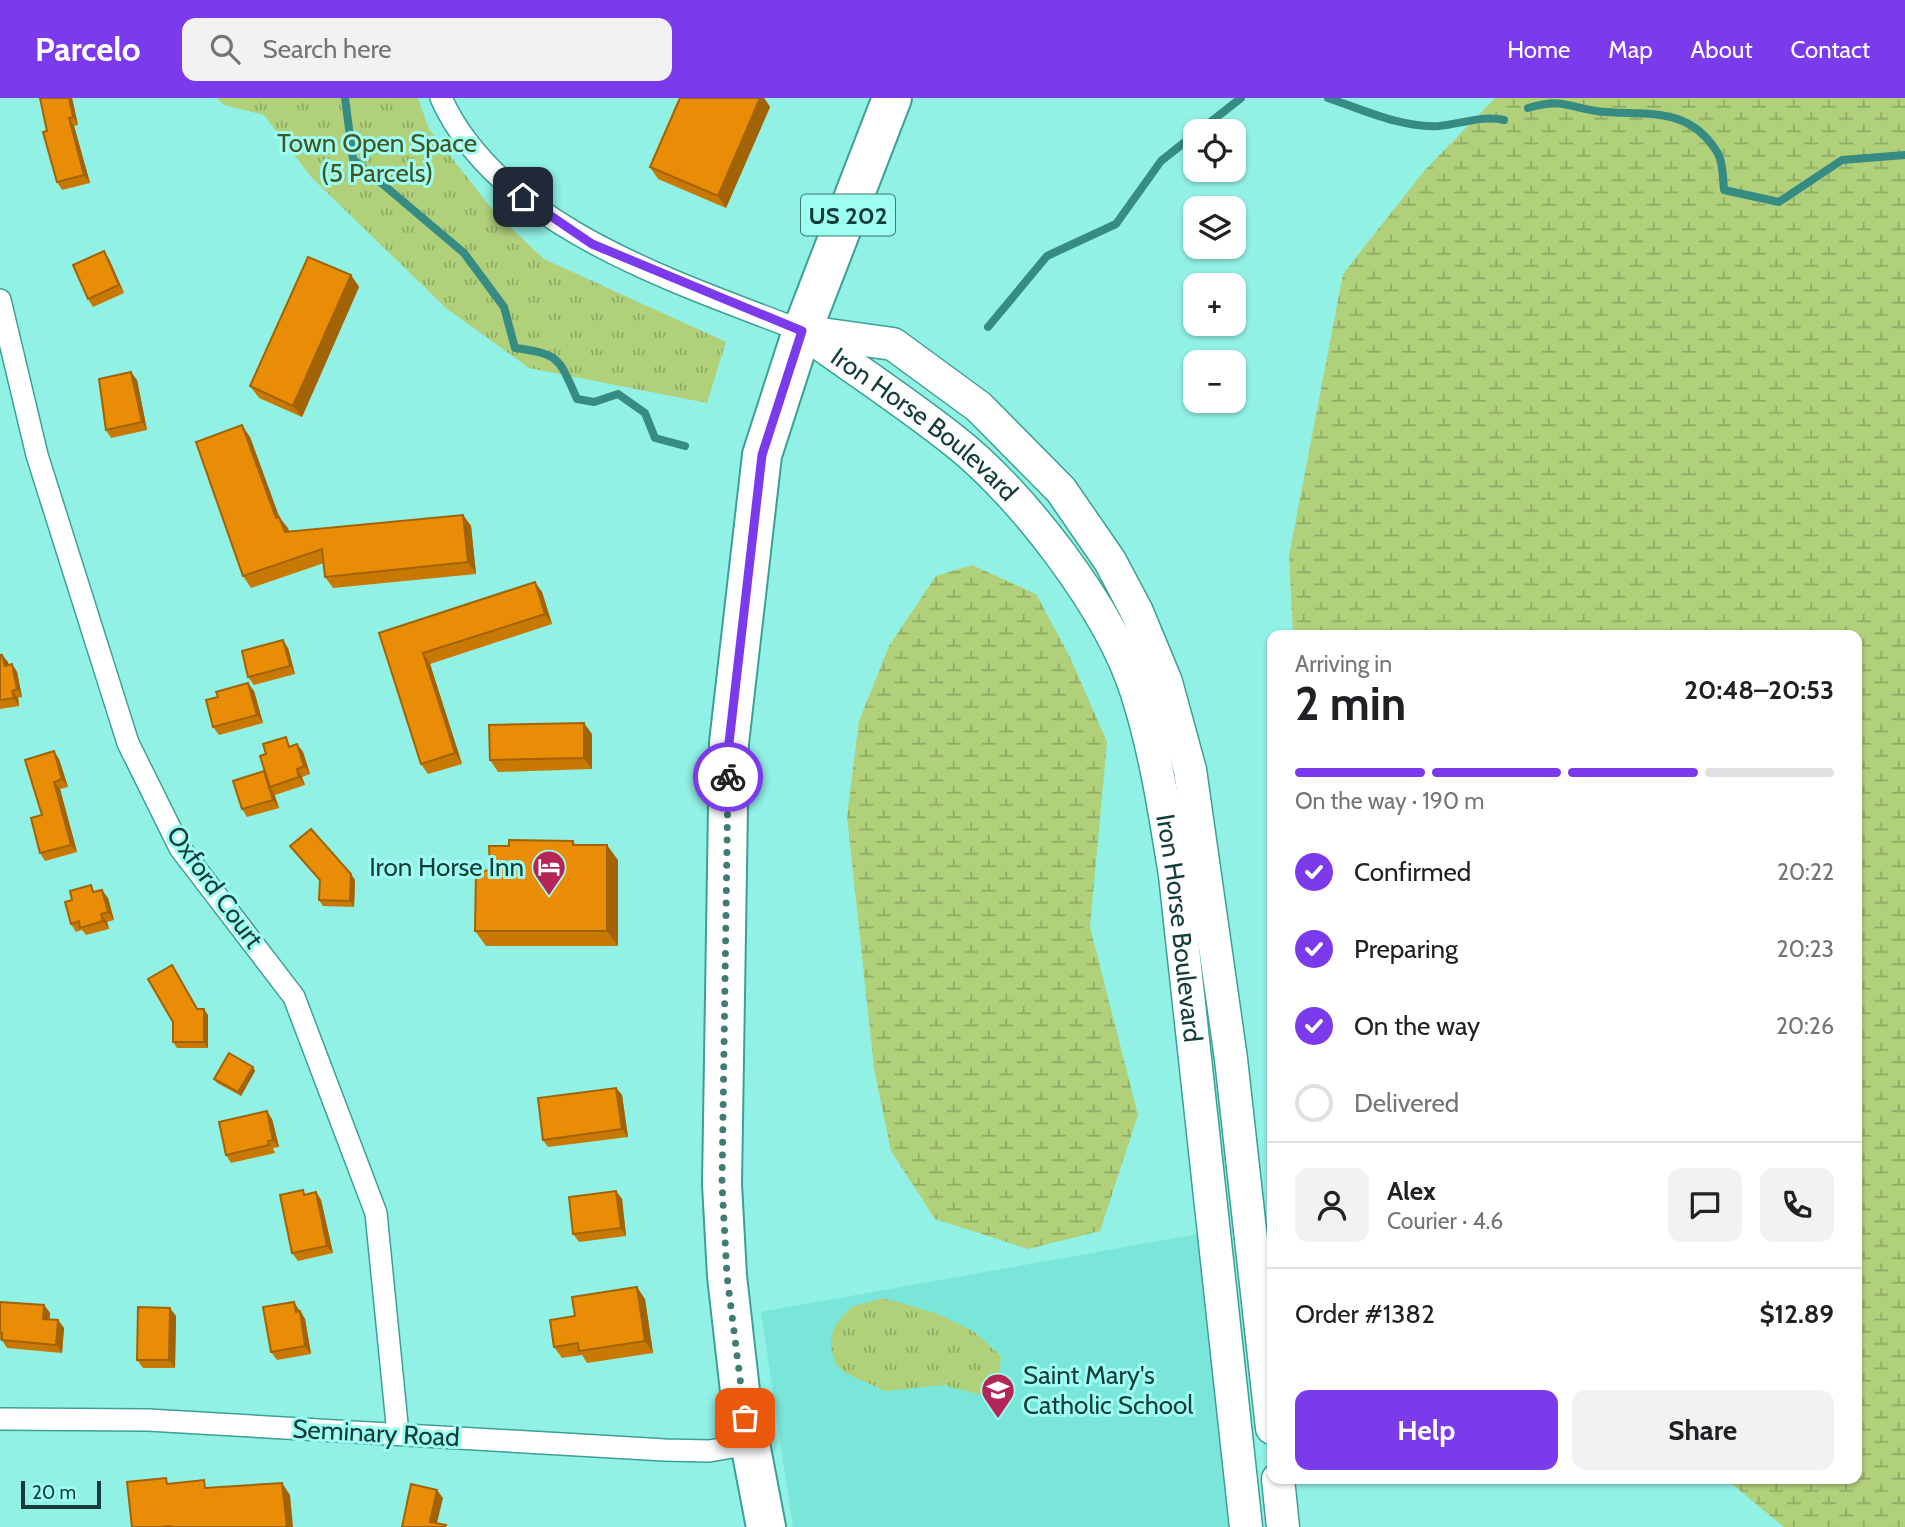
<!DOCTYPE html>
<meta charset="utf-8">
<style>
:root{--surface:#fff;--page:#f2f2f2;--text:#202124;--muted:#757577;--line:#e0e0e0;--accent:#7c3aed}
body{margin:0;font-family:Cabin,sans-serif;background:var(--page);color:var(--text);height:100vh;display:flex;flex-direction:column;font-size:26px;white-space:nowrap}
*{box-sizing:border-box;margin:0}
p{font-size:23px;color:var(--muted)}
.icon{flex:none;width:38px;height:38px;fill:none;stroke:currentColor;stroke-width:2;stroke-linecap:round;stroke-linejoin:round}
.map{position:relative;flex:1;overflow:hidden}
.details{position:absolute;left:1267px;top:532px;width:595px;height:854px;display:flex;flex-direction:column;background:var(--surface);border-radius:14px;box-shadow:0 2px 5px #0004}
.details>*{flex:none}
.buttons{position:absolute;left:1183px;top:21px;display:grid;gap:14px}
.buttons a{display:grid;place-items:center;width:63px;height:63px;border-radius:14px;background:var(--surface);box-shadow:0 2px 5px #0004;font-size:35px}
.scale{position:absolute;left:21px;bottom:18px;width:80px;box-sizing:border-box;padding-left:7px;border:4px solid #143d39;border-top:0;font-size:19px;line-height:24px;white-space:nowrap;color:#143d39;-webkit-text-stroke:5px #9efef2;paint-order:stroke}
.pin{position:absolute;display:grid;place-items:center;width:60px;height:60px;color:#fff;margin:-30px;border-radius:14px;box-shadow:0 4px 10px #0006}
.courier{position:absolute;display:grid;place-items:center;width:70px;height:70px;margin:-35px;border:5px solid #7c3aed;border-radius:50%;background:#fff;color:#222;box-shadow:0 2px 9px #0007}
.head em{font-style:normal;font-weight:800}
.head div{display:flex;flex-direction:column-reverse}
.head{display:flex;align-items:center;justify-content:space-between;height:119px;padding:0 28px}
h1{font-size:46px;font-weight:800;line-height:52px}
.bar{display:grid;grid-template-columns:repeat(4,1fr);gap:10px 7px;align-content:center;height:84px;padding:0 28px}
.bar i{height:9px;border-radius:5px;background:var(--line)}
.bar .current{background:var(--accent)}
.bar p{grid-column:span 4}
.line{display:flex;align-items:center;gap:18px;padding:0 28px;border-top:2px solid var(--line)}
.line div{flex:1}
.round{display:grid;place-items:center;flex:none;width:74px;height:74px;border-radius:14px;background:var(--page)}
ol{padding:0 28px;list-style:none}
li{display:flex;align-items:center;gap:21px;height:77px}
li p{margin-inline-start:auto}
li .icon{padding:7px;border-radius:50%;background:var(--accent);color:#fff;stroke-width:4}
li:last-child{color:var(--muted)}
li i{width:38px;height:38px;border:4px solid var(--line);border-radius:50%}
.action{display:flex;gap:14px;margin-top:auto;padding:14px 28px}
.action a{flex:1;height:80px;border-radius:14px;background:var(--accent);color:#fff;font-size:28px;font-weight:800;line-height:80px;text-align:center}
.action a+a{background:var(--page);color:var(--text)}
header{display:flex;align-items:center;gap:42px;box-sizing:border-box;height:98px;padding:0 35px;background:var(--accent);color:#fff}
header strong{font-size:33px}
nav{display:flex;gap:38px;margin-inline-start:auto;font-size:24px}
.search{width:490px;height:63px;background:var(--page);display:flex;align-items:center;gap:18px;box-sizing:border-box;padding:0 24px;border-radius:14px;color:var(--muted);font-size:26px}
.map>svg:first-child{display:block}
.built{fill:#79e6d9}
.wetland{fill:url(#wetland-marsh)}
.park{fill:url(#park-tufts)}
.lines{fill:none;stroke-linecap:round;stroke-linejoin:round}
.stream{stroke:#368b82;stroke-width:8}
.street-casing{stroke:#3ca095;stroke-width:24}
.secondary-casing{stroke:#3ca095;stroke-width:35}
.highway-casing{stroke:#3ca095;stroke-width:42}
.street{stroke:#fff;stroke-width:21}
.secondary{stroke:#fff;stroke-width:32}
.highway{stroke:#fff;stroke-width:38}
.wall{fill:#c87904}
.shaded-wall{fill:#a26304}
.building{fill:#e88d05;stroke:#a26304;stroke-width:2}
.done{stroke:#407c75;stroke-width:7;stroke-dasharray:0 12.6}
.route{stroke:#7c3aed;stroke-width:9}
.labels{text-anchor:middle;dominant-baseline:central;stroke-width:6;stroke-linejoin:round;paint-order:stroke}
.shield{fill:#9efef2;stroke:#3d7770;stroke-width:2}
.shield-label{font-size:24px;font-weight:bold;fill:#143d39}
.park-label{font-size:26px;fill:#435523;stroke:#9efef2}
.street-label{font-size:26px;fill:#143d39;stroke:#9efef2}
.poi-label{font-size:26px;fill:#143d39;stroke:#9efef2;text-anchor:end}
</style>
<header>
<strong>Parcelo</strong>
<div class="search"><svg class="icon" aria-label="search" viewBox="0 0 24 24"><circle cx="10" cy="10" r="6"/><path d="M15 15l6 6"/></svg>Search here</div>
<nav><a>Home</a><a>Map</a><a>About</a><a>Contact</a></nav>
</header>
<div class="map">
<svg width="1905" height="1429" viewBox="0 0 1905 1429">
<defs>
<pattern id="wetland-marsh" width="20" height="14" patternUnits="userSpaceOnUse" patternTransform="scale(1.75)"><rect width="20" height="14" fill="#b0d07a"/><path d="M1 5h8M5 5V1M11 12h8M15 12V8" fill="none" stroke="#8eaa65"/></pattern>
<pattern id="park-tufts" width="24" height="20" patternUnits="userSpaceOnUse" patternTransform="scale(1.75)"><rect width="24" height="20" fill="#b0d07a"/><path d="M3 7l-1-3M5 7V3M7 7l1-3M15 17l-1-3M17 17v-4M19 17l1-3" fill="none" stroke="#8eaa65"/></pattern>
</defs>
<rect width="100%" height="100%" fill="#91f1e5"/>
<path class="built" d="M 1198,1136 L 1230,1429 L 793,1429 L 761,1214 Z"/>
<g class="wetland">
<path d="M 1495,0 L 1905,0 L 1905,1429 L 1784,1429 L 1726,1381 L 1857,1381 L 1857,537 L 1293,537 L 1289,458 L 1343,176 L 1424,73 Z"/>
<path d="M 972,467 L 1036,496 L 1070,559 L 1107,644 L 1090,829 L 1138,1017 L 1100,1133 L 1028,1151 L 935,1121 L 891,1053 L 874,970 L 847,718 L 859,623 L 889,548 L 936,478 Z"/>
</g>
<g class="park">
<path d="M 217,0 L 418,0 L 429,31 L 496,116 L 544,161 L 726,244 L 707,305 L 529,270 L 446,210 L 312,80 L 264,17 L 224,7 Z"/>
<path d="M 883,1200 L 935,1215 L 973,1233 L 1001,1258 L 997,1301 L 943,1287 L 885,1293 L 845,1275 L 836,1266 L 831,1250 L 831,1239 L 837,1225 L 851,1209 Z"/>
</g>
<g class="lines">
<g class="stream">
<path d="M 345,0 L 353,61 L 464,155 L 504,209 L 515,250 C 561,256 559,261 577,301 L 594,304 L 618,296 L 645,315 L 655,340 L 685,348"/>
<path d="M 1328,0 C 1364,12 1401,30 1439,28 C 1461,26 1483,17 1504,22"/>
<path d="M 1528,10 C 1562,0 1564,8 1596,13 C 1642,19 1687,5 1717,54 C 1723,63 1723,81 1724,92 L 1779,104 L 1842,62 L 1905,57"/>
<path d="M 1199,33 L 1241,0"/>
<path d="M 988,229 L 1047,158 L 1116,126 L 1161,63 L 1195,36"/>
</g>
<g class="street-casing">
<g id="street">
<path d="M 441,0 C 499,129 679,185 802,233"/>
<path d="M 0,202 L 37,357 L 128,645 L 180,750 L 294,899 L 376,1115 L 398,1336"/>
<path d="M 0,1321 L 148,1322 L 665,1352 L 709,1353 L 750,1346"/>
</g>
</g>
<g class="secondary-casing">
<g id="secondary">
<path id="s1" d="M 802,233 C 852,269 904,303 952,341 C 1022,395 1111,512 1137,595 C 1156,655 1165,716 1175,777 L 1246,1429"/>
<path d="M 807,234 L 893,246 L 979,309 L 1061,392 L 1110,463 L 1137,514 L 1166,584 L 1190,672 L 1231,961 L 1272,1330"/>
<path d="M 1278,1381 L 1283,1429"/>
</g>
</g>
<g class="highway-casing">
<path id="highway" d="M 766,1429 L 740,1293 L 727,1178 L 722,1086 L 729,645 L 762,357 L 802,233 L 892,0"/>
</g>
<use href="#street" class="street"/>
<use href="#secondary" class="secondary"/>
<use href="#highway" class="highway"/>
</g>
<g class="wall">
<path d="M 72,0 L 78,27 L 74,28 L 90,85 L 62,92 L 57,84 L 47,33 Z"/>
<path d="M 680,0 L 764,0 L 770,9 L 726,110 L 658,81 L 650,69 Z"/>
<path d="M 109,161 L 124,195 L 93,209 L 88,201 Z"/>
<path d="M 351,177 L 359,189 L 302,319 L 259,300 L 250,288 Z"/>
<path d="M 137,282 L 147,332 L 111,340 L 106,332 Z"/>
<path d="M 250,339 L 279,419 L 289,434 L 463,417 L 471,428 L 476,476 L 333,490 L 325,479 L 324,465 L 251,490 L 243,478 Z"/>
<path d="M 542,494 L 552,526 L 430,566 L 462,666 L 428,676 L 421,666 L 379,535 Z"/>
<path d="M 288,550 L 295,576 L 254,587 L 248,579 Z"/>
<path d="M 0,557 L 8,564 L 8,567 L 12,566 L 17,574 L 22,599 L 18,600 L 19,608 L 0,611 Z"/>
<path d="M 254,593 L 263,625 L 219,637 L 213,629 Z"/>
<path d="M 592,636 L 592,671 L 498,674 L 490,662 Z"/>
<path d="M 297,646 L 303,654 L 310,676 L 302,679 L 305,687 L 275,697 L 274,695 L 279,710 L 247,719 L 242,711 L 264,673 L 292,648 Z"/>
<path d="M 59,661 L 68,689 L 60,691 L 77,754 L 45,763 L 40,755 L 42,717 Z"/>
<path d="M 573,743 L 576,747 L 618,762 L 618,848 L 486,848 L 475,833 L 509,748 Z"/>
<path d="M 290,748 L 355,782 L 354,809 L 323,808 L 319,802 L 320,783 Z"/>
<path d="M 95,793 L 108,800 L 114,822 L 107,824 L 109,831 L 86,837 L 82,832 L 76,834 L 71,826 L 72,802 Z"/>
<path d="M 172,867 L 198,911 L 208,917 L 208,950 L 177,950 L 173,944 Z"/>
<path d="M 253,969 L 255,973 L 241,998 L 217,985 L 214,981 Z"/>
<path d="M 616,990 L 622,997 L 628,1039 L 548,1049 L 543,1042 Z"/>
<path d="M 272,1021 L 279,1049 L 273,1050 L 275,1055 L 231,1065 L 226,1057 Z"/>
<path d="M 616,1093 L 622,1101 L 626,1138 L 579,1144 L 573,1136 Z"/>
<path d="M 316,1094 L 321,1102 L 333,1155 L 298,1163 L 292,1155 Z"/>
<path d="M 645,1201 L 653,1255 L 587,1265 L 582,1257 L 562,1260 L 554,1249 L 575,1218 Z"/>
<path d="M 0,1204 L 44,1207 L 50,1215 L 49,1222 L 58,1222 L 64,1230 L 62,1255 L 7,1250 L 2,1242 L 0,1242 Z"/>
<path d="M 300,1212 L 305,1221 L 311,1256 L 277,1262 L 271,1254 Z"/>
<path d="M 176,1218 L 175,1270 L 143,1270 L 137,1262 Z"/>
</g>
<g class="shaded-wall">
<path d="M 69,0 L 72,0 L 78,27 L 73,19 Z"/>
<path d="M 760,0 L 764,0 L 770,9 L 726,110 L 718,98 Z"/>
<path d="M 69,20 L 74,28 L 90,85 L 84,77 Z"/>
<path d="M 104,153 L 109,161 L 124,195 L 119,187 Z"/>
<path d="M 351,177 L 359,189 L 302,319 L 293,308 Z"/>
<path d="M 131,274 L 137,282 L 147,332 L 142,324 Z"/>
<path d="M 242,327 L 250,339 L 284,432 L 276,420 Z"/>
<path d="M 463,417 L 471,428 L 476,476 L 468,464 Z"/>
<path d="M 279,419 L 288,430 L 293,446 L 285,434 Z"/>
<path d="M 535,484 L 542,494 L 552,526 L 545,516 Z"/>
<path d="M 283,542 L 288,550 L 295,576 L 290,568 Z"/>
<path d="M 423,555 L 430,566 L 462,666 L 455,655 Z"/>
<path d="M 2,557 L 8,564 L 10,576 L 5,568 Z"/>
<path d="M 12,566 L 17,574 L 22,599 L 17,591 Z"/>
<path d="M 248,585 L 254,593 L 263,625 L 257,617 Z"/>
<path d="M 12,593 L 18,600 L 19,608 L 14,600 Z"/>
<path d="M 584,625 L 592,636 L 592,671 L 584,660 Z"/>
<path d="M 297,646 L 303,654 L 310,676 L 304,668 Z"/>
<path d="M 54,653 L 59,661 L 68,689 L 62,681 Z"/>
<path d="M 297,671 L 302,679 L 305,687 L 299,679 Z"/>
<path d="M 264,673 L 270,689 L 274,695 L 279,710 L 273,702 Z"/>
<path d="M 54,684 L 60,691 L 77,754 L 71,747 Z"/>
<path d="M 607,747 L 618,762 L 618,848 L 607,833 Z"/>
<path d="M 351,776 L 355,782 L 354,809 L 350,803 Z"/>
<path d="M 102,792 L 108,800 L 114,822 L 108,814 Z"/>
<path d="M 101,816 L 107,824 L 109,831 L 103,823 Z"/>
<path d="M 204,911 L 208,917 L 208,950 L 204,944 Z"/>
<path d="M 253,969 L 255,973 L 241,998 L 238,994 Z"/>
<path d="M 616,990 L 622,997 L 628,1039 L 622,1031 Z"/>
<path d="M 267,1013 L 272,1021 L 279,1049 L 273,1042 Z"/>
<path d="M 616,1093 L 622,1101 L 626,1138 L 621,1130 Z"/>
<path d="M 316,1094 L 321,1102 L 333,1155 L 327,1148 Z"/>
<path d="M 637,1189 L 645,1201 L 653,1255 L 645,1243 Z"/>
<path d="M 294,1204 L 305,1221 L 311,1256 L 305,1248 Z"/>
<path d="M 44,1207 L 50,1215 L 49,1229 L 43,1221 Z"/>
<path d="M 170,1210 L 176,1218 L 175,1270 L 169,1262 Z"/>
<path d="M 58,1222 L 64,1230 L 62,1255 L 56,1247 Z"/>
<path d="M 282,1385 L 290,1397 L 293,1429 L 287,1429 Z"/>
<path d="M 437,1392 L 443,1400 L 436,1429 L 430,1424 Z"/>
</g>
<g class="building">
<path d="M 40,0 L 69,0 L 73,19 L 69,20 L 84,77 L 57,84 L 43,34 L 47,33 Z"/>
<path d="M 680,0 L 760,0 L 718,98 L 650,69 Z"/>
<path d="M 104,153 L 119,187 L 88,201 L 73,167 Z"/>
<path d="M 308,159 L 351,177 L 293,308 L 250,288 Z"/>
<path d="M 131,274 L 142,324 L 106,332 L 99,281 Z"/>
<path d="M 242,327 L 276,420 L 279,419 L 285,434 L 463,417 L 468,464 L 325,479 L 322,451 L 243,478 L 196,344 Z"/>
<path d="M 535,484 L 545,516 L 423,555 L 455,655 L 421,666 L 379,535 Z"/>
<path d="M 283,542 L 290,568 L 248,579 L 242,553 Z"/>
<path d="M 0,557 L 2,557 L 5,568 L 12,566 L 17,591 L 12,593 L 14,600 L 0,602 Z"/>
<path d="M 248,585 L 257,617 L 213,629 L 206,602 L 218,599 L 216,594 Z"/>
<path d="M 584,625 L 584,660 L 490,662 L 489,627 Z"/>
<path d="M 286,639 L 289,649 L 297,646 L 304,668 L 297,671 L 299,679 L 270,689 L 260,658 L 266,656 L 263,646 Z"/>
<path d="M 54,653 L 62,681 L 54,684 L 71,747 L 40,755 L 31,720 L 42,717 L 25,662 Z"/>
<path d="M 264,673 L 273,702 L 242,711 L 233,683 Z"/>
<path d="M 311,731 L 351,776 L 350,803 L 319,802 L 320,782 L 290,748 Z"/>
<path d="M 509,742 L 573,743 L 573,747 L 607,747 L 607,833 L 475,833 L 476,774 L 490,772 L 489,748 L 509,748 Z"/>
<path d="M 91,787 L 93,794 L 102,792 L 108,814 L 101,816 L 103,823 L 80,830 L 79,823 L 71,826 L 65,804 L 72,802 L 70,793 Z"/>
<path d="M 172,867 L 197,911 L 204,911 L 204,944 L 173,944 L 173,924 L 148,881 Z"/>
<path d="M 229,955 L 253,969 L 238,994 L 214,981 Z"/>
<path d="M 616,990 L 622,1031 L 543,1042 L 538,1000 Z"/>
<path d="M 267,1013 L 273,1042 L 268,1043 L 269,1047 L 226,1057 L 219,1024 Z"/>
<path d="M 303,1092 L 304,1097 L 316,1094 L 327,1148 L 292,1155 L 280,1097 Z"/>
<path d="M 616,1093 L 621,1130 L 573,1136 L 569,1099 Z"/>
<path d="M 637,1189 L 645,1243 L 579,1253 L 578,1245 L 554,1249 L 550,1222 L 575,1218 L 572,1199 Z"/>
<path d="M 0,1204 L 44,1207 L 43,1221 L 58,1222 L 56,1247 L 2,1242 L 2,1235 L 0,1235 Z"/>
<path d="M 294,1204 L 296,1214 L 300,1213 L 305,1248 L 271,1254 L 263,1209 Z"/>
<path d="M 138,1209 L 170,1210 L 169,1262 L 137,1262 Z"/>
<path d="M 166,1380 L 167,1386 L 204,1382 L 205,1390 L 282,1385 L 287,1429 L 170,1429 L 170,1428 L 160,1429 L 132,1429 L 127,1384 Z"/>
<path d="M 411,1386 L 437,1392 L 430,1424 L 446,1427 L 445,1429 L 402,1429 Z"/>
</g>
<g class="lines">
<path class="done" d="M 728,679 L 722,1086 L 727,1178 L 745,1320"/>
<path class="route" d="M 523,99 L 592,146 L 802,233 L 762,357 L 729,645 L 728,679"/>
</g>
<defs>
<g id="hotel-pin" transform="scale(1.75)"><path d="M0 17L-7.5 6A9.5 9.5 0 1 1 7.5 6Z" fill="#b42558" stroke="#9efef2"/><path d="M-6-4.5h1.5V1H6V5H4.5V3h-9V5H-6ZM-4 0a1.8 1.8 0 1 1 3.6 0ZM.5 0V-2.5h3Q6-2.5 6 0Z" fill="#fff"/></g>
<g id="school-pin" transform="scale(1.75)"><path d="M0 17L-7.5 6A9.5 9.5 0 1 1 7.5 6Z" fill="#b42558" stroke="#9efef2"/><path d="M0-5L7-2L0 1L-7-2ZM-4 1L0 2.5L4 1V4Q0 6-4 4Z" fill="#fff"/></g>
</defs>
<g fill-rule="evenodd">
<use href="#hotel-pin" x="549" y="769"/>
<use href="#school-pin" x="998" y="1292"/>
</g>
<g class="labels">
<rect class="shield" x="801" y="96.5" width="94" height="41" rx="5"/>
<g class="shield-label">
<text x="848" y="117">US 202</text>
</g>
<g class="park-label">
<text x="377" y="45">Town Open Space<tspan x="377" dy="30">(5 Parcels)</tspan></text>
</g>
<g class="street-label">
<text stroke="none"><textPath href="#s1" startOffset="154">Iron Horse Boulevard</textPath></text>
<text transform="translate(215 789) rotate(54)">Oxford Court</text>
<text stroke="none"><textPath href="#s1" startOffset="742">Iron Horse Boulevard</textPath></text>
<text transform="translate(376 1335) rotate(3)">Seminary Road</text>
</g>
<g class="poi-label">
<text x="524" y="769">Iron Horse Inn</text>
<text x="1023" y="1277" text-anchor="start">Saint Mary's<tspan x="1023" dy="30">Catholic School</tspan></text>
</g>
</g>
</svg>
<div class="buttons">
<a><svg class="icon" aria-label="locate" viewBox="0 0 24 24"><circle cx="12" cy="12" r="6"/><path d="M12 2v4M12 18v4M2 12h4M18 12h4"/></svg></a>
<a><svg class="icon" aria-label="layers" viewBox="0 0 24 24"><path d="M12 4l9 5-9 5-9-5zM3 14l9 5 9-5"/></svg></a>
<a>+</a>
<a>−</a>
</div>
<div class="scale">20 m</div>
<div class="pin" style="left:745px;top:1320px;background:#ea580c"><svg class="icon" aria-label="bag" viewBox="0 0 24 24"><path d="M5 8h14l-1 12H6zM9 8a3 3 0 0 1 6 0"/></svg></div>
<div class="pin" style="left:523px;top:99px;background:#1f2937"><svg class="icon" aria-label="home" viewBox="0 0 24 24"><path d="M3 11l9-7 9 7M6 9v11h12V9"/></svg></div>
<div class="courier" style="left:728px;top:679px"><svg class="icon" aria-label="bike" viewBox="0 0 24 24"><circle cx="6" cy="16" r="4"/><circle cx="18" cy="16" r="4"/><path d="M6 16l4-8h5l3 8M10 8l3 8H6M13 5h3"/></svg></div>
<section class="details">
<div class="head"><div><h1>2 min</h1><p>Arriving in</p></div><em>20:48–20:53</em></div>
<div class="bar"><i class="current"></i><i class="current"></i><i class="current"></i><i></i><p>On the way · 190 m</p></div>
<ol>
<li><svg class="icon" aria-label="check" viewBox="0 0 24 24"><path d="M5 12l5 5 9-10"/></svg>Confirmed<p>20:22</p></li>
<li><svg class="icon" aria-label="check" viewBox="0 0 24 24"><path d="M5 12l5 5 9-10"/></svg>Preparing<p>20:23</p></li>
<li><svg class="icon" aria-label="check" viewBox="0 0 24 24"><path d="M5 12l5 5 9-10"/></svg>On the way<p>20:26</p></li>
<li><i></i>Delivered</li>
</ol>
<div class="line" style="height:126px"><a class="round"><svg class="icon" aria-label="person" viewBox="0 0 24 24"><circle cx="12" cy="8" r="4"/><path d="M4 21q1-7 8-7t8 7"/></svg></a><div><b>Alex</b><p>Courier · 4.6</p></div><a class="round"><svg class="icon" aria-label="chat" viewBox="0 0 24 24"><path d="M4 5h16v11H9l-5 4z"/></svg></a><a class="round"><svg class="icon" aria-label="phone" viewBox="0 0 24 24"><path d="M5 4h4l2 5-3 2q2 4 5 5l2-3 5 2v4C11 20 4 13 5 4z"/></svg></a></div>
<div class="line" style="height:91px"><div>Order #1382</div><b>$12.89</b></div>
<div class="action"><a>Help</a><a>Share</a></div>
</section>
</div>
